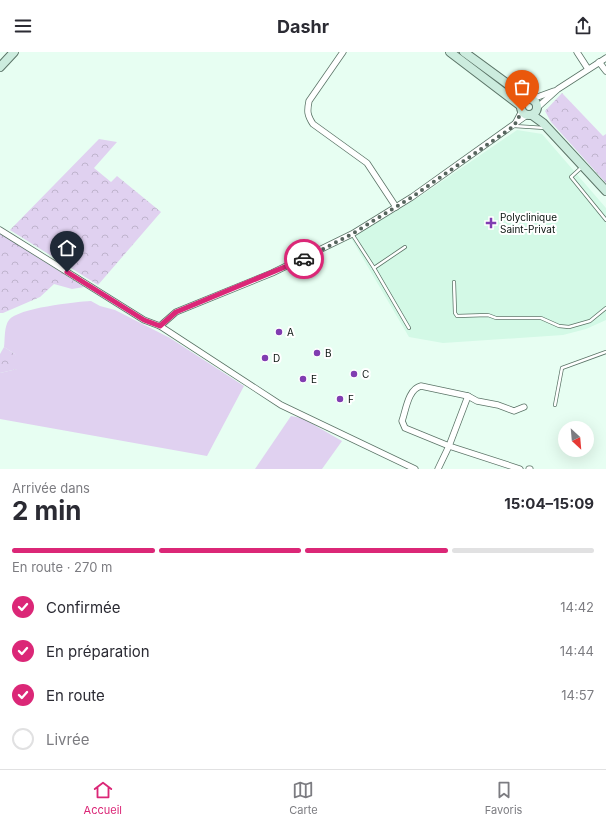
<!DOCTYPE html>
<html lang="fr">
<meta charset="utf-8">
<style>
:root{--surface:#fff;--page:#f7f7f7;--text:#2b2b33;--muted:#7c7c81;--line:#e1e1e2;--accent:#db2777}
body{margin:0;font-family:Inter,sans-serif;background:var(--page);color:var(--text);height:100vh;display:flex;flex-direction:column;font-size:15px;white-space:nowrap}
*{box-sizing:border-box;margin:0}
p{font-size:13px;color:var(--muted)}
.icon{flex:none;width:22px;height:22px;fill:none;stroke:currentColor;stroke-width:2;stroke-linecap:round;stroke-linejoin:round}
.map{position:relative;height:417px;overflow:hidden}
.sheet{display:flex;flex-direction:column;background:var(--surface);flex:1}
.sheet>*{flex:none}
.needle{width:26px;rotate:154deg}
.tools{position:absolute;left:558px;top:369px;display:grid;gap:8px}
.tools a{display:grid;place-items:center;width:36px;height:36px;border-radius:50%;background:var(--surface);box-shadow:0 4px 16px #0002;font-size:20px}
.pin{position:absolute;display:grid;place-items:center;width:34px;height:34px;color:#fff;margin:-41px -17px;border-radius:50% 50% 50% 0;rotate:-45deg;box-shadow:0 0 4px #0007}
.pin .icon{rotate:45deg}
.courier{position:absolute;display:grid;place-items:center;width:40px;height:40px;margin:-20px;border:3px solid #db2777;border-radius:50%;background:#fff;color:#222;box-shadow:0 1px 5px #0007}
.head em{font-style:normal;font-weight:700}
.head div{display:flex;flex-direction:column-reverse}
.head{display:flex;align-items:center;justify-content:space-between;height:68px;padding:0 12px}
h1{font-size:26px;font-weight:700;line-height:30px}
.bar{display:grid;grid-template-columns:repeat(4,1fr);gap:6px 4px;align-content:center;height:48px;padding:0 12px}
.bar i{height:5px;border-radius:3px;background:var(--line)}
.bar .active{background:var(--accent)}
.bar p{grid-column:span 4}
ol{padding:0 12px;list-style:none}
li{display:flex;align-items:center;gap:12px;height:44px}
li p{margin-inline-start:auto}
li .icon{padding:4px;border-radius:50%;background:var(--accent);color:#fff;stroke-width:4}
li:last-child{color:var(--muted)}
li i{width:22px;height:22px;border:2px solid var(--line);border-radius:50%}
header{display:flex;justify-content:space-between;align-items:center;height:52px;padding:0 12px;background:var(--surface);font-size:18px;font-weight:700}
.dock{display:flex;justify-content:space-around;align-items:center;height:56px;border-top:1px solid var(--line);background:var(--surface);font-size:11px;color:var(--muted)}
.dock a{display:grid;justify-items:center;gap:2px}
.dock .active{color:var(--accent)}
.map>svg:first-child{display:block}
.built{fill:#d3f9e6}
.grass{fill:#e0d1f0}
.forest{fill:url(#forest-crowns)}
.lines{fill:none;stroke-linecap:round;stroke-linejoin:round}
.lane-casing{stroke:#5b7467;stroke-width:4}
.street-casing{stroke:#5b7467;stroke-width:7}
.secondary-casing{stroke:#5b7467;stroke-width:10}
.lane{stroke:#fff;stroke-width:2.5}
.street{stroke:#fff;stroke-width:5.5}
.secondary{stroke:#ccecde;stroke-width:8}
.done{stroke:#57655e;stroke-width:4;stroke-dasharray:0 7.2}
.route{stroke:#db2777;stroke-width:5}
.poi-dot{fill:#803db1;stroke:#fff;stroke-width:1.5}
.labels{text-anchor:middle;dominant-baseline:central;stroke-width:4;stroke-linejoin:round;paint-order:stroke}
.poi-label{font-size:10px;fill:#09130e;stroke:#fff;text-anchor:start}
</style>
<header><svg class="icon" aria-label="menu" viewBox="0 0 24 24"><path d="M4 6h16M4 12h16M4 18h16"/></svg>Dashr<svg class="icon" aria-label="share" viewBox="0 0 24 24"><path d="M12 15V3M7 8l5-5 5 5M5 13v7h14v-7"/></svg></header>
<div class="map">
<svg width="606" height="417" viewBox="0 0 606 417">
<defs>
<pattern id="forest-crowns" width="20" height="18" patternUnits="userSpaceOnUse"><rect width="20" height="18" fill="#e0d1f0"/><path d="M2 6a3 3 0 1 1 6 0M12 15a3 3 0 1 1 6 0" fill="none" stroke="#bfb3cd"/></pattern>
</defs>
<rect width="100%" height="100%" fill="#e7fef2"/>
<path class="built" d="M 517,78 L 542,82 L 606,156 L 606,268 L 586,277 L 563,283 L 443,291 L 409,285 L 351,186 L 419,145 Z"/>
<g class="grass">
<path d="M 91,249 L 100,254 L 115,258 L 170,286 L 244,334 L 207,404 L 0,367 L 0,321 L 17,317 L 15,302 L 4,295 C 5,287 4,274 9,268 C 18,256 75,250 91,249 Z"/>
<path d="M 291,364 L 302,366 L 342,389 L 322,417 L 255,417 Z"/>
</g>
<g class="forest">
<path d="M 562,41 L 603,84 L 606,82 L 606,131 L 551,70 L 545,59 Z"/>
<path d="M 99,87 L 117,90 L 94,116 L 111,130 L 117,124 L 161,160 L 98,233 L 10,178 Z"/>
<path d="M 0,181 L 84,235 L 72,237 L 54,232 L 40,245 L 3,261 L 0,261 Z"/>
<path d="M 4,295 L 15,302 L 18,309 L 17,317 L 0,321 L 0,302 Z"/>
</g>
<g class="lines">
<g class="lane-casing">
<g id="lane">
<path d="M 514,74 L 545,76"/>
<path d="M 582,115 L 571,125 L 606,168"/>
<path d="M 352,182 L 374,216 L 409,276"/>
<path d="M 374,216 L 405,195"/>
<path d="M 454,230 L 455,261 L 457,264 L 488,263 L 496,266 L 541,266 L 559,274 L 569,275 L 590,269 L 606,256"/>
<path d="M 555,353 L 562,316 L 606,300"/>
</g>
</g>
<g class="street-casing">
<g id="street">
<path d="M 343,0 L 309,49 C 307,59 307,63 313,72 L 367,111 L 396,155"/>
<path d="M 577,0 L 588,17"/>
<path d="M 599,10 L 606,19"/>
<path d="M 532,47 L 554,39"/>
<path d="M 538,55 L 558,37 L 606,6"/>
<path d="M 515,72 L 522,59"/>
<path d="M 0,178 L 144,268 L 160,274 L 281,353 L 415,417"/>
<path d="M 160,274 L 176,260 L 272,221 L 352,182 L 412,145 L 527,63"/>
<path d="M 438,417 L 449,394 L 468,344"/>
<path d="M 520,417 L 449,394 L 405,376 L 402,369 C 406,358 408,337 421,334 L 468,344 L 477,349 L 498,353 L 514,359 L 524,355"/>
<path d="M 529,417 L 530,417"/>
</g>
</g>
<g class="secondary-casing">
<g id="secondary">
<path d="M 450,0 L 521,54"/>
<path d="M 464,0 L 528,47"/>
<path d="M 0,15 L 14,0"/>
<circle cx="529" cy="55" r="8"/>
<path d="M 532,63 L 543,71 L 606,139"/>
</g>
</g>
<use href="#lane" class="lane"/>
<use href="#street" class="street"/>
<use href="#secondary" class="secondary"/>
</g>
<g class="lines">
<path class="done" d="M 304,207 L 352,182 L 412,145 L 514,74 L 522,59"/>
<path class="route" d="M 67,220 L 144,268 L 160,274 L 176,260 L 304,207"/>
</g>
<g class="poi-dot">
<path d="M489 165h4v4h4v4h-4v4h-4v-4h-4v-4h4z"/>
<circle cx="279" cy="280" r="4"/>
<circle cx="317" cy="301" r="4"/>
<circle cx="265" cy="306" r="4"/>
<circle cx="354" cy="322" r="4"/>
<circle cx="303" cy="327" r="4"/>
<circle cx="340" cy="347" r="4"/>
</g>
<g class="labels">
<g class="poi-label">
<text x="500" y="165">Polyclinique<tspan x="500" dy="12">Saint-Privat</tspan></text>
<text x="287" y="280">A</text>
<text x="325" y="301">B</text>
<text x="273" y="306">D</text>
<text x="362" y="322">C</text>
<text x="311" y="327">E</text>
<text x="348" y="347">F</text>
</g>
</g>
</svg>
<div class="tools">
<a><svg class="needle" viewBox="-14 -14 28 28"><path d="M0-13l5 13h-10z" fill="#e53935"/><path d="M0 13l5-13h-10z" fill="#7c7c81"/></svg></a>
</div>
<div class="pin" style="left:522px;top:59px;background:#ea580c"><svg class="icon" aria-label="bag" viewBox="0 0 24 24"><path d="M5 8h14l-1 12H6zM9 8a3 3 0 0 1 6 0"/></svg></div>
<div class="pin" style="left:67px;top:220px;background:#1f2937"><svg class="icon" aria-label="home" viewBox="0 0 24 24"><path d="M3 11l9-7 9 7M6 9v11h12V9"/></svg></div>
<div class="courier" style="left:304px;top:207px"><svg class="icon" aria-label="car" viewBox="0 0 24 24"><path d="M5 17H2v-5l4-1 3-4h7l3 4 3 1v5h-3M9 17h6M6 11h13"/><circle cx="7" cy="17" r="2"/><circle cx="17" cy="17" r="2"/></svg></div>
</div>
<section class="sheet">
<div class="head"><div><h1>2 min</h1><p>Arrivée dans</p></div><em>15:04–15:09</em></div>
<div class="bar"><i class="active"></i><i class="active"></i><i class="active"></i><i></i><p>En route · 270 m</p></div>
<ol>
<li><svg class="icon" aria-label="check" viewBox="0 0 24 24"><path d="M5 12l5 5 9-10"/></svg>Confirmée<p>14:42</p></li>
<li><svg class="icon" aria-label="check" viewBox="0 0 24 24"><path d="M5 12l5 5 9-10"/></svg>En préparation<p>14:44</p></li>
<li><svg class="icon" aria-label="check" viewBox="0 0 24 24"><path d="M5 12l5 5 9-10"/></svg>En route<p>14:57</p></li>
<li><i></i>Livrée</li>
</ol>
</section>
<nav class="dock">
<a class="active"><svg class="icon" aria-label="home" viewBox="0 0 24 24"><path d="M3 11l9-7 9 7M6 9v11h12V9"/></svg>Accueil</a>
<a><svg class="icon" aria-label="map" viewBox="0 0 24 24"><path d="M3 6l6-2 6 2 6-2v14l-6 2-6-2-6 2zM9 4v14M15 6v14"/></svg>Carte</a>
<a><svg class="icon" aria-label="saved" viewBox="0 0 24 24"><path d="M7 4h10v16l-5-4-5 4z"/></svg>Favoris</a>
</nav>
